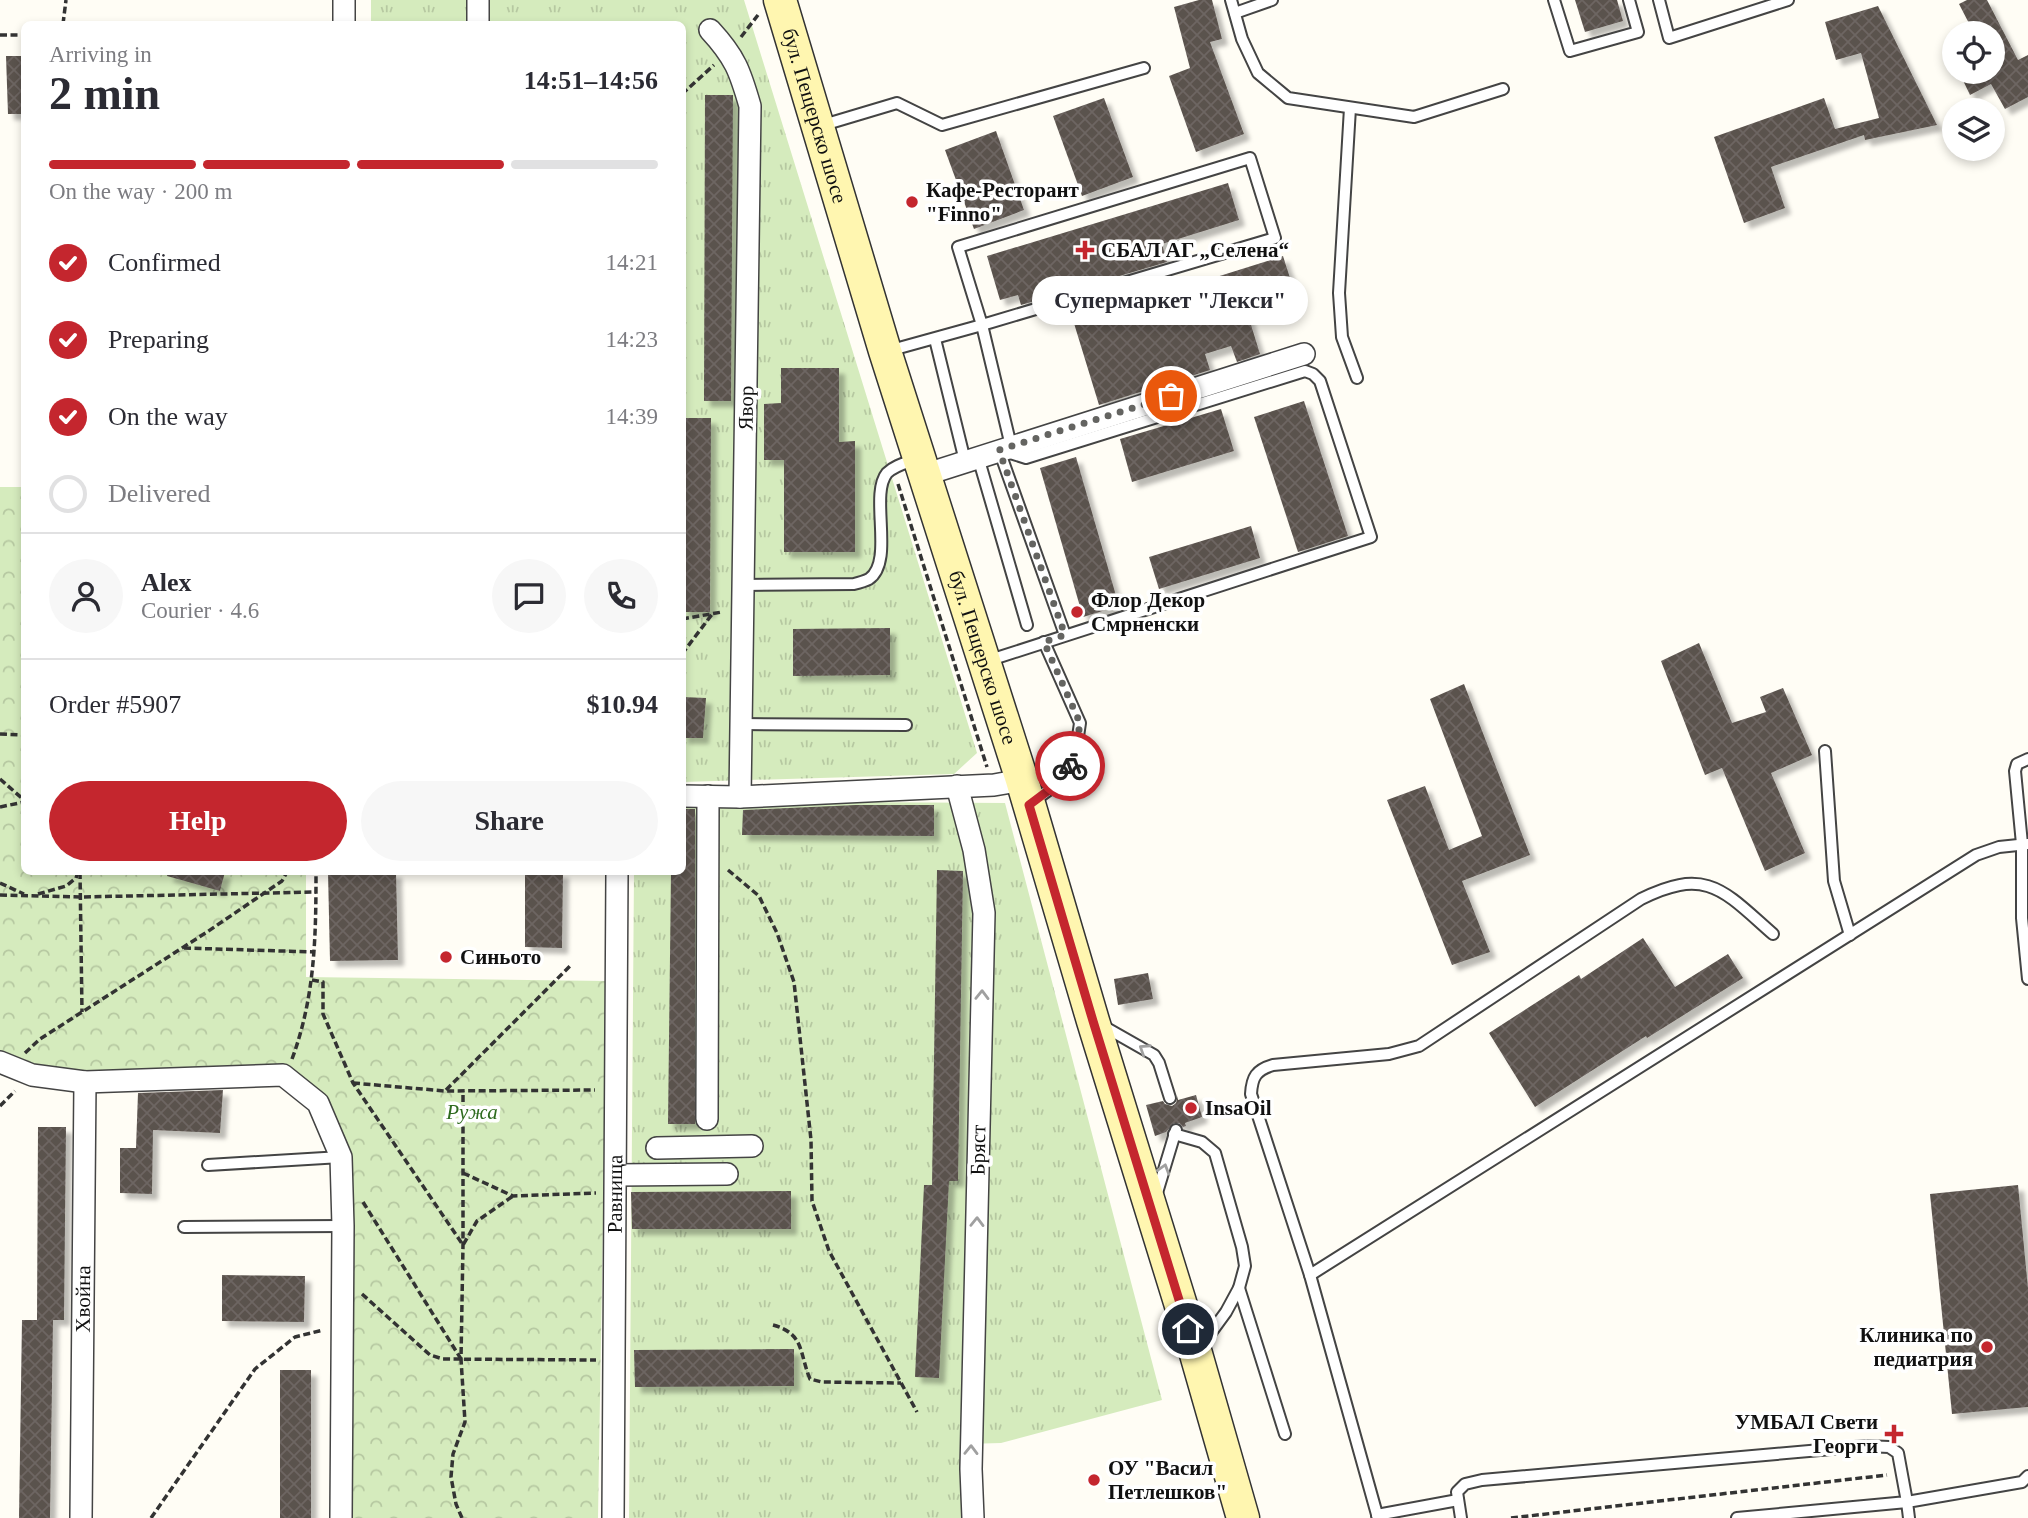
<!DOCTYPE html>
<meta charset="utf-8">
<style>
:root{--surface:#fff;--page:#f7f7f7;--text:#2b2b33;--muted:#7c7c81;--line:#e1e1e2;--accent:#c4262e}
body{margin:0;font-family:"Times New Roman",serif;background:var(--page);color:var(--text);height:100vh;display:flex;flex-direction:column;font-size:26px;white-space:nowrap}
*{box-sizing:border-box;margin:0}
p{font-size:23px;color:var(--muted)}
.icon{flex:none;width:38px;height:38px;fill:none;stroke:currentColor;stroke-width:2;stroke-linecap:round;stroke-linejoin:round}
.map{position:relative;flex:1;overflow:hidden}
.sheet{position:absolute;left:21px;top:21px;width:665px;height:854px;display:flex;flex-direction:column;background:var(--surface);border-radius:10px;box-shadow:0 4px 10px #0003}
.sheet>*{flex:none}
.buttons{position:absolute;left:1942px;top:21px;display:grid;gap:14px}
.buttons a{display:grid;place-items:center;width:63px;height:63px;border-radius:50%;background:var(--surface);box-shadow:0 4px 10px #0003;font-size:35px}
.pin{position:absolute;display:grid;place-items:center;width:60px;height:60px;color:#fff;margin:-30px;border:4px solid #fff;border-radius:50%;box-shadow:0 2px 7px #0007}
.courier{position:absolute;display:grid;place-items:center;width:70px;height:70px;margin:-35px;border:5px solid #c4262e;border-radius:50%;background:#fff;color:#222;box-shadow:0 2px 9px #0007}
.bubble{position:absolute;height:49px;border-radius:24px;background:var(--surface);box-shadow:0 4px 10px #0003;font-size:23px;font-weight:600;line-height:49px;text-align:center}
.headline em{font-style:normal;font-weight:600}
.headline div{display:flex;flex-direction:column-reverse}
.headline{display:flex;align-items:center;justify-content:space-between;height:119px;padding:0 28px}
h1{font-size:46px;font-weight:600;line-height:52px}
.bar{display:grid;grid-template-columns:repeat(4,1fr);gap:10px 7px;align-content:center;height:84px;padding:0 28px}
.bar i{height:9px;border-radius:5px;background:var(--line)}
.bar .selected{background:var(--accent)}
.bar p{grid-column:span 4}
.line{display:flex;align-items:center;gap:18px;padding:0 28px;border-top:2px solid var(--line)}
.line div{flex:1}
.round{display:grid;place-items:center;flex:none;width:74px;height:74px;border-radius:37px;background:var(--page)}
ol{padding:0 28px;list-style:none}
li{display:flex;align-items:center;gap:21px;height:77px}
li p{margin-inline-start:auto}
li .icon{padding:7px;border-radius:50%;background:var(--accent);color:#fff;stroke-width:4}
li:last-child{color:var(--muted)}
li i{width:38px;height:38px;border:4px solid var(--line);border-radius:50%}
.action{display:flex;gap:14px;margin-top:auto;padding:14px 28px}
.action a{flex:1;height:80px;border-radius:42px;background:var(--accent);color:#fff;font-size:28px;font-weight:600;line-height:80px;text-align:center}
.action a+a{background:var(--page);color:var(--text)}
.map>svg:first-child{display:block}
.grass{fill:url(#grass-tufts)}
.park{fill:url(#park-crowns)}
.building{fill:url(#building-cross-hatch);filter:url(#shadow)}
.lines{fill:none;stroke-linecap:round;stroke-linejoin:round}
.service-casing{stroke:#444;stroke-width:14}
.minor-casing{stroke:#444;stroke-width:24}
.secondary-casing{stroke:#333;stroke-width:35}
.path{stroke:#333;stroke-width:3.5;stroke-dasharray:7 3.5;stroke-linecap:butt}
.service{stroke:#fff;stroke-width:10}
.minor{stroke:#fff;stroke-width:21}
.secondary{stroke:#fff6b0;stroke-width:32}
.oneway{stroke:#a0a0a0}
.done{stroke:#646461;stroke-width:7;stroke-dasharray:0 12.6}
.route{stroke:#c4262e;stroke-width:9}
.poi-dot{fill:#c4262e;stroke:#fff;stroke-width:2.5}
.labels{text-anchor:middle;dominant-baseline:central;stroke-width:7;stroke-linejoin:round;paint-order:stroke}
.street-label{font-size:21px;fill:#111;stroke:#fff}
.poi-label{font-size:21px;font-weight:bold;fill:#111;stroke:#fff;text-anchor:start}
.park-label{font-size:21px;font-style:italic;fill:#2f6b1f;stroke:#fff}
</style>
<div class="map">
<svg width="2028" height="1518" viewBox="0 0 2028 1518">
<defs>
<pattern id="grass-tufts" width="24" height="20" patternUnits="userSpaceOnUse" patternTransform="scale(1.75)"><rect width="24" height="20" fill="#d5ebbd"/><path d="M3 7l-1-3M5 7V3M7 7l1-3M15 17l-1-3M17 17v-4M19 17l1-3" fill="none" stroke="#b6c8a1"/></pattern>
<pattern id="park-crowns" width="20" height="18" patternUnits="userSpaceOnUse" patternTransform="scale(1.75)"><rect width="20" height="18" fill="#d5ebbd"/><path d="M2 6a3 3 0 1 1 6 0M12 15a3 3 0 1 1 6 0" fill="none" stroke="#b6c8a1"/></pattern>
<pattern id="building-cross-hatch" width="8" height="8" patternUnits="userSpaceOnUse" patternTransform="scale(1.75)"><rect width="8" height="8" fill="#5a524d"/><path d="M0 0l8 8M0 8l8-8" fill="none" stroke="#6d6662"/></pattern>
<filter id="shadow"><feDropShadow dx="6" dy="6" stdDeviation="2" flood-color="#0004"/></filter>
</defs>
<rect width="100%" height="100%" fill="#fffdf5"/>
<g class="grass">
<path d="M 371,0 L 744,0 L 977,753 L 954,774 L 683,782 L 682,24 L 371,24 Z"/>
<path d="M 683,801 L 1005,803 L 1162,1400 L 1001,1443 L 966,1444 L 964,1518 L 629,1518 L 634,872 L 682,872 Z"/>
</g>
<path class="park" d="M 0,487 L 24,487 L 24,872 L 306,872 L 306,977 L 607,981 L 598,1518 L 351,1518 L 350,1165 L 284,1065 L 96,1073 L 34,1068 L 0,1051 Z"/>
<g class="building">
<path d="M 1199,0 L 1212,0 L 1222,39 L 1210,42 L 1244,134 L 1196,152 L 1169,76 L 1190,68 L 1174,7 Z"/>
<path d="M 1575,0 L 1617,0 L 1623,21 L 1585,32 Z"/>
<path d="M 1967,0 L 1987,0 L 2018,60 L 2028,55 L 2028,97 L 2005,109 L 1991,84 L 1970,95 L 1959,72 L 1993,72 L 1993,33 L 1974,33 L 1959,4 Z"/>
<path d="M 1878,6 L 1937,125 L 1865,140 L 1864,135 L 1771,167 L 1785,208 L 1744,223 L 1714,137 L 1824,98 L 1835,129 L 1879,118 L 1861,53 L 1836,60 L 1825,22 Z"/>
<path d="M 6,56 L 24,56 L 24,114 L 8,114 Z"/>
<path d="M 705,95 L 733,95 L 731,401 L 704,401 Z"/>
<path d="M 1104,98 L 1133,177 L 1082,196 L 1053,116 Z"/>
<path d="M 996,131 L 1024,210 L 974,229 L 945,150 Z"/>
<path d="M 1228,183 L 1239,220 L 1162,244 L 1167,262 L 1021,305 L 1018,295 L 1000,300 L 987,256 Z"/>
<path d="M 1283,256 L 1297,300 L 1248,315 L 1260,354 L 1237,362 L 1231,346 L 1205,354 L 1210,370 L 1099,405 L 1069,307 L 1171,277 L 1175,290 Z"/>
<path d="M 781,368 L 839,368 L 839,442 L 855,441 L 855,552 L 784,552 L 784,460 L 764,460 L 764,404 L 781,403 Z"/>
<path d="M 1304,401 L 1348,536 L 1298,552 L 1254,417 Z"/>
<path d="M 1221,409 L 1234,451 L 1132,482 L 1120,439 Z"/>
<path d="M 684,418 L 711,418 L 710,612 L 683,612 Z"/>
<path d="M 1076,457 L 1119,606 L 1083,617 L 1040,468 Z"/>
<path d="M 1251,526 L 1260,558 L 1159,589 L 1149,557 Z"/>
<path d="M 890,628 L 890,675 L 793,676 L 793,629 Z"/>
<path d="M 1699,643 L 1732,723 L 1766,712 L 1760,697 L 1783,688 L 1812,755 L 1771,773 L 1805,853 L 1765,871 L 1722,768 L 1705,775 L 1661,661 Z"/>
<path d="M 1464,684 L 1530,855 L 1462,881 L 1490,952 L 1452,965 L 1387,800 L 1425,786 L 1449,850 L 1482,836 L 1430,699 Z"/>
<path d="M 682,697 L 706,698 L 703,738 L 682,738 Z"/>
<path d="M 856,805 L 934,805 L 934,836 L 742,835 L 743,810 Z"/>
<path d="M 682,809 L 695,809 L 695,1124 L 668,1124 L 671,872 L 682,872 Z"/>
<path d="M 937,870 L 963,871 L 958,1181 L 949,1181 L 939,1378 L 915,1377 L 924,1185 L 932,1185 Z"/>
<path d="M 168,872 L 225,872 L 220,891 L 167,876 Z"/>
<path d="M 328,872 L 396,872 L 398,960 L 330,961 Z"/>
<path d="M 525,872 L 563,872 L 562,948 L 525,947 Z"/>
<path d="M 1643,938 L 1675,987 L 1728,954 L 1743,978 L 1647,1038 L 1646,1036 L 1535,1107 L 1489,1033 L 1579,975 L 1581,979 Z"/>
<path d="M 1148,973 L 1153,999 L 1118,1005 L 1114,979 Z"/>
<path d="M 223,1090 L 220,1133 L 153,1130 L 152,1194 L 120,1193 L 120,1148 L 136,1148 L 138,1093 Z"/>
<path d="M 1196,1095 L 1202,1117 L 1185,1123 L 1186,1126 L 1183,1127 L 1179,1123 L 1174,1123 L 1166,1132 L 1155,1136 L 1146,1105 L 1163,1101 L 1165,1104 L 1172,1106 L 1176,1103 L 1178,1096 L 1178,1100 Z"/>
<path d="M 38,1127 L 66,1127 L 64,1320 L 53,1320 L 50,1518 L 19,1518 L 22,1320 L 37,1320 Z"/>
<path d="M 2018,1185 L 2028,1288 L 2028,1407 L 1952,1414 L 1930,1194 Z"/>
<path d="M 791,1191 L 791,1229 L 632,1229 L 631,1192 Z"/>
<path d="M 222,1275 L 305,1276 L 304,1322 L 222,1321 Z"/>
<path d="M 794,1349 L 794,1386 L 635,1387 L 634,1350 Z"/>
<rect x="280" y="1370" width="31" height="148"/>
</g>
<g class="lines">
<g class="service-casing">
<g id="service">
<path d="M 1231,0 L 1242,39 L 1258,73 L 1288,98 L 1414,117 L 1503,89"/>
<path d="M 1554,0 L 1570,51 L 1638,32 L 1629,0"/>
<path d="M 1659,0 L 1669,38 L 1788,0"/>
<path d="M 1235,13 L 1272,0"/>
<path d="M 1350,108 L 1339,293 L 1342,337 L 1357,378"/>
<path d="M 820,126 L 897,103 L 942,125 L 1144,68"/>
<path d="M 935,339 L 965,461"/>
<path d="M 888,351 L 982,325 L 1275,238 L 1250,158 L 958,247 L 982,325 L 1011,446"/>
<path d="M 999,450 L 1065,635"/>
<path d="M 978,457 L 1027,625"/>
<path d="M 743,585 L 854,584 C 858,583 865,581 869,579 C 895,561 869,495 887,473 C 895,465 906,463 917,459"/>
<path d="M 987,661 L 1371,537 L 1320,381 L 1313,374 L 1305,371 L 1026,458 L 1007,452"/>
<path d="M 741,724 L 906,725"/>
<path d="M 1825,751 L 1834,881 L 1850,935"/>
<path d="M 2028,759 L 2017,764 L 2015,771 L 2022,844 L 2022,918 L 2028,979"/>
<path d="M 1031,803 L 1061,781 L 1075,757 L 1080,723 L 1044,642"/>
<path d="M 1103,1026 L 1154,1055 L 1159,1063 L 1170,1098"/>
<path d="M 1174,1134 L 1202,1142 L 1215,1153 L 1242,1247 L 1245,1266 L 1239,1288 L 1226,1312 L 1199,1349"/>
<path d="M 208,1165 L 341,1157"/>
<path d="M 1156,1196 L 1176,1130"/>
<path d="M 184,1227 L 343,1226"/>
<path d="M 1310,1275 L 1976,855 L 1999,847 L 2028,844"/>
<path d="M 1239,1288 L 1285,1434"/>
<path d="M 1377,1515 L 1458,1500"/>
<path d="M 1378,1518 L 1310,1275 L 1251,1094 C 1252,1077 1256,1070 1273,1065 L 1389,1054 L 1419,1046 L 1641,899 C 1707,866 1724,891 1773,934"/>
<path d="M 1461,1518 L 1457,1492 L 1465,1484 L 1482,1480 L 1866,1446 L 1889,1447 L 1898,1453 L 1907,1502 L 1737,1518"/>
<path d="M 1909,1518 L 1907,1502 L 2022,1482 L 2028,1476"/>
</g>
</g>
<g class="minor-casing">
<g id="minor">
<path d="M 344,24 L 344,0"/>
<path d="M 478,24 L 478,0"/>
<path d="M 710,30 C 735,57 740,71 750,106 L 740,797"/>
<path d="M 924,475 L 1304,354"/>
<path d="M 957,786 L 974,850 L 984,913 L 971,1469 L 973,1518"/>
<path d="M 682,796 L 740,797 L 994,785 L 1022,780"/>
<path d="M 0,1062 L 32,1075 L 85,1082 L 283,1075 L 318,1103 L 341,1157 L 343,1226 L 341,1518"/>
<path d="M 707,1119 L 708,796"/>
<path d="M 657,1148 L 752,1146"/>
<path d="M 616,1175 L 727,1174"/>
<path id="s1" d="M 81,1518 L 85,1082"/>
<path id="s2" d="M 613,1518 L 617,872"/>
</g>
</g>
<g class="secondary-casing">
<g id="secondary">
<path id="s3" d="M 780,0 L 885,351 L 1022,780 L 1093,1021 L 1196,1354 L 1243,1518"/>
</g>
</g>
<g class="path">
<path d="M 63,24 L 66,0"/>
<path d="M 0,35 L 24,35"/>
<path d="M 741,37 L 758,15"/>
<path d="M 682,94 L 714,65"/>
<path d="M 898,484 L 987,767"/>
<path d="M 682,619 L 722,612"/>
<path d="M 682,654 L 713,613"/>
<path d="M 0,734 L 24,735"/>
<path d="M 0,779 L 24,800"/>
<path d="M 0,807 L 24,802"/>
<path d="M 728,870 L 759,896 L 777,933 L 794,982 L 811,1140 L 812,1201 L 829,1251 L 917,1412"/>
<path d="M 80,872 L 82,1012"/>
<path d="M 0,883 L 24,894"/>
<path d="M 38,894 L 66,886 L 76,878 L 78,872"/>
<path d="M 0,895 L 82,897 L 316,892"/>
<path d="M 184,948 L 315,952"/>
<path d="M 312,980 L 323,982 L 323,1014 L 353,1083 L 463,1245 L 477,1221 L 513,1196"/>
<path d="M 25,1053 L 40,1039 L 207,932 L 282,881 L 287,872"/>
<path d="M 292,1059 C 315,997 316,937 316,872"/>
<path d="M 353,1083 L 445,1091 L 595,1090"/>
<path d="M 446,1090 L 571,965"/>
<path d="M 0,1106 L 15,1091"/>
<path d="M 463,1173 L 513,1196 L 596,1193"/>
<path d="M 363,1202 L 461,1359"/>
<path d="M 362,1294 L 430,1355 L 443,1359 L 596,1360"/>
<path d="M 773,1325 C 805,1334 799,1353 810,1379 L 822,1382 L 901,1383"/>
<path d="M 151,1518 L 255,1369 L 295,1337 L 323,1330"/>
<path d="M 462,1518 L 456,1504 L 451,1477 L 453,1454 L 465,1422 L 461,1359 L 463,1245 L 463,1091"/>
<path d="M 1511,1518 L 1887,1475"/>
</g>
<use href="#service" class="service"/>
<use href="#minor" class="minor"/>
<use href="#secondary" class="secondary"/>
</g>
<defs><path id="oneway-chevron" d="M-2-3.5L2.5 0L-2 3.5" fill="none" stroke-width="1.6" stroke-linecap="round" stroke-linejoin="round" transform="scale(1.75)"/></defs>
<g class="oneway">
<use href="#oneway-chevron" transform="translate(982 995) rotate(-89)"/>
<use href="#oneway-chevron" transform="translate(1144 1049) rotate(-147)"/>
<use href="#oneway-chevron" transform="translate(1164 1169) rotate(-73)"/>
<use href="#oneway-chevron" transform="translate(977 1222) rotate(-89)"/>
<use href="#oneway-chevron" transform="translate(971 1450) rotate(-89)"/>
</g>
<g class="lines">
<path class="done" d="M 1070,766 L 1075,757 L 1080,723 L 1044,642 L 1065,635 L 999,450 L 1171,396"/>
<path class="route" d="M 1070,766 L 1061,781 L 1029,805 L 1093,1021 L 1188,1329"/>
</g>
<g class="poi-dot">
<circle cx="912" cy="202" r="7"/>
<path d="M1081.5 239.5h7v7h7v7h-7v7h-7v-7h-7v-7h7z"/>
<circle cx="1077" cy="612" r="7"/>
<circle cx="446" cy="957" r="7"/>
<circle cx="1191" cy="1108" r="7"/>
<circle cx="1987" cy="1347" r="7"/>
<path d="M1890.5 1423.5h7v7h7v7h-7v7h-7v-7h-7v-7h7z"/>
<circle cx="1094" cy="1480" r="7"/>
</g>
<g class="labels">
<g class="street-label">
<text stroke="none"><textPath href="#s3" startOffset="121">бул. Пещерско шосе</textPath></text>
<text transform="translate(746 408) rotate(-89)">Явор</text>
<text stroke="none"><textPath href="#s3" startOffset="688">бул. Пещерско шосе</textPath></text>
<text transform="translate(978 1150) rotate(-89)">Бряст</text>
<text stroke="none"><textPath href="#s2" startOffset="324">Равнища</textPath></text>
<text stroke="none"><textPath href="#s1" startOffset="219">Хвойна</textPath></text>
</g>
<g class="poi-label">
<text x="926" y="190">Кафе-Ресторант<tspan x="926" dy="24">"Finno"</tspan></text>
<text x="1101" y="250">СБАЛ АГ „Селена“</text>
<text x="1091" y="600">Флор Декор<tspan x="1091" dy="24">Смрненски</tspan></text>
<text x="460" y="957">Синьото</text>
<text x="1205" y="1108">InsaOil</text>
<text x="1973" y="1335" text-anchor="end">Клиника по<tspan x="1973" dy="24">педиатрия</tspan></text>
<text x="1878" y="1422" text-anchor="end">УМБАЛ Свети<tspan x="1878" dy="24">Георги</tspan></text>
<text x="1108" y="1468">ОУ "Васил<tspan x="1108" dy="24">Петлешков"</tspan></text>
</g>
<g class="park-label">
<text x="472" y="1112">Ружа</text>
</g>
</g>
</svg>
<div class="buttons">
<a><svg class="icon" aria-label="locate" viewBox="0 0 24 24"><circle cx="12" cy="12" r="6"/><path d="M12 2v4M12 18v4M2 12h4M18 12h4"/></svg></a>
<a><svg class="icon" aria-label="layers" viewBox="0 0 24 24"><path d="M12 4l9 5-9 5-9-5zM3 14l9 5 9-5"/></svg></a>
</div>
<div class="pin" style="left:1171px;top:396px;background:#ea580c"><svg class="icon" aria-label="bag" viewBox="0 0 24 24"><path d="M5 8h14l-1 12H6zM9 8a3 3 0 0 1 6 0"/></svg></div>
<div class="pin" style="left:1188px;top:1329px;background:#1f2937"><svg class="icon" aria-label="home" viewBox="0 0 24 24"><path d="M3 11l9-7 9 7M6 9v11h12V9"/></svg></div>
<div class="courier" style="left:1070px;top:766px"><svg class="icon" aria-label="bike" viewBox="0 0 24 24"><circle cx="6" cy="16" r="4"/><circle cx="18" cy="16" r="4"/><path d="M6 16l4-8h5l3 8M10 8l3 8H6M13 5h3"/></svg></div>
<div class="bubble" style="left:1032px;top:276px;width:276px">Супермаркет &quot;Лекси&quot;</div>
<section class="sheet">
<div class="headline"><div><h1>2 min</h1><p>Arriving in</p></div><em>14:51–14:56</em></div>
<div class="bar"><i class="selected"></i><i class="selected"></i><i class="selected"></i><i></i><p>On the way · 200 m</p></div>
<ol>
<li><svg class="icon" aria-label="check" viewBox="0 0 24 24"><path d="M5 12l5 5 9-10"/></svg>Confirmed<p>14:21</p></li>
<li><svg class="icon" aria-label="check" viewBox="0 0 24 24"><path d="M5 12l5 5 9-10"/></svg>Preparing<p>14:23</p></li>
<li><svg class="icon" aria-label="check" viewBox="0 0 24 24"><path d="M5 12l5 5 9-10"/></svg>On the way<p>14:39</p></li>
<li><i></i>Delivered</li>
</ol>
<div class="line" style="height:126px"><a class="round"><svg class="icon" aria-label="person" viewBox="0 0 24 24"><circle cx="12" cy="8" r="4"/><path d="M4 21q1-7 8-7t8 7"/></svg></a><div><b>Alex</b><p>Courier · 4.6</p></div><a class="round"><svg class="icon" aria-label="chat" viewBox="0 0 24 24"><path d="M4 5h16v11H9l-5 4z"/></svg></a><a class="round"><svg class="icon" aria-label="phone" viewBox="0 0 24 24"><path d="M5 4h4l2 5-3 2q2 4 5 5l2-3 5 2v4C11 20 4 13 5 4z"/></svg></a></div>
<div class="line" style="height:91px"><div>Order #5907</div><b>$10.94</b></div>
<div class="action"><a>Help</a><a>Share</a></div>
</section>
</div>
